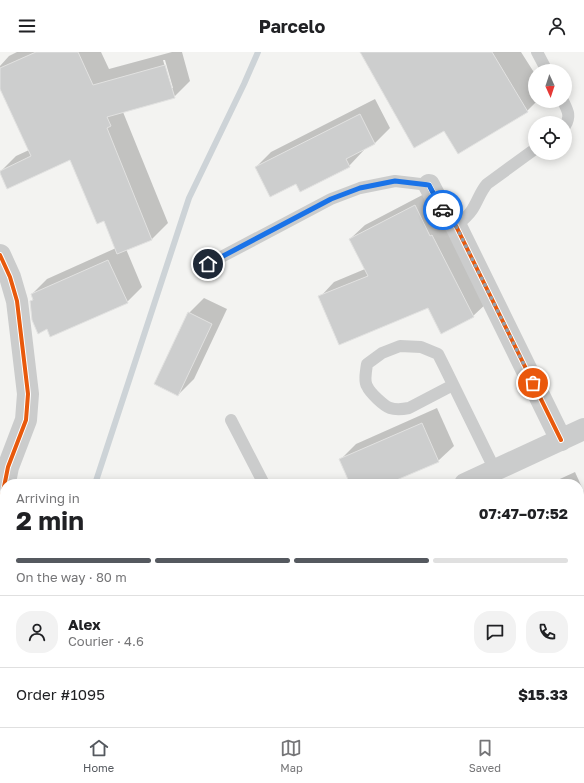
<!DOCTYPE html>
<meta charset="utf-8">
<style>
:root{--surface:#fff;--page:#f2f2f2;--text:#202124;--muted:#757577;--line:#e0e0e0;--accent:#55595f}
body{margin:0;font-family:"Golos Text",sans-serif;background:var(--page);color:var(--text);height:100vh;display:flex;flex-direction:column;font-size:15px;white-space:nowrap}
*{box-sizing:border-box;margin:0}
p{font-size:13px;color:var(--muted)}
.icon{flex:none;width:22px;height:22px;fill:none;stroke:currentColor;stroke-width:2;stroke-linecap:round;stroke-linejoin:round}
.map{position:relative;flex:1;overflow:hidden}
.drawer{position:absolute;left:0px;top:427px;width:584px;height:248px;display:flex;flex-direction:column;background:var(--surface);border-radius:16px 16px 0 0;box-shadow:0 2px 10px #0003}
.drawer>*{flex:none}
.needle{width:26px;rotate:177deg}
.fabs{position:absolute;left:528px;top:12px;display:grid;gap:8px}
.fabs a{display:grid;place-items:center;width:44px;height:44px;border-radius:50%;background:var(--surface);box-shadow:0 2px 10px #0003;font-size:20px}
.pin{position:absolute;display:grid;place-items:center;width:34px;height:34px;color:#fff;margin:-17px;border:2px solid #fff;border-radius:50%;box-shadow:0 1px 4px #0007}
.courier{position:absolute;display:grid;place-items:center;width:40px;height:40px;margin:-20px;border:3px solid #1a73e8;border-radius:50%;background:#fff;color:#222;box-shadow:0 1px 5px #0007}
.headline em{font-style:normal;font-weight:700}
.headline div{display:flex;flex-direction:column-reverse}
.headline{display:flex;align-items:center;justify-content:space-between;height:68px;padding:0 16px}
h1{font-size:26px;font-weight:700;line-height:30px}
.bar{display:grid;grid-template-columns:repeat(4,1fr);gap:6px 4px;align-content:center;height:48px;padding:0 16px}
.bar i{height:5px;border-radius:3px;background:var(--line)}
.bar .current{background:var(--accent)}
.bar p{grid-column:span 4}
.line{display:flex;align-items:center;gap:10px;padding:0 16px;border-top:1px solid var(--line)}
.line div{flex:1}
.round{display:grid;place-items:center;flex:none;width:42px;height:42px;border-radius:16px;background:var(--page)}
header{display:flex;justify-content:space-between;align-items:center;height:52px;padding:0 16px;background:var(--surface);font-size:18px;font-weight:700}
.dock{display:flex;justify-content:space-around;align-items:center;height:56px;border-top:1px solid var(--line);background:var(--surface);font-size:11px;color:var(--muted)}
.dock a{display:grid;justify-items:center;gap:2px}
.dock .current{color:var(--accent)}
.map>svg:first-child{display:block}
.shadow{fill:#0003;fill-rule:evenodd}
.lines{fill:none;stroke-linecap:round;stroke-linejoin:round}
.stream{stroke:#cdd3d7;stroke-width:6}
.building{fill:#cdcece;stroke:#e2e2e1}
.service{stroke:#cbcccc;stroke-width:12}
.minor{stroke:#cbcccc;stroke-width:22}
.cycleway-casing{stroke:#fff;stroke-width:6}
.cycleway{stroke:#e8590c;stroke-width:4}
.done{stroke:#969ea8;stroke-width:4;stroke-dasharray:0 7.2}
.route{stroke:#1a73e8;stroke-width:5}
</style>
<header><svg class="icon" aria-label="menu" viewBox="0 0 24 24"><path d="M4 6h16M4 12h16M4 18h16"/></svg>Parcelo<svg class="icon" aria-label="person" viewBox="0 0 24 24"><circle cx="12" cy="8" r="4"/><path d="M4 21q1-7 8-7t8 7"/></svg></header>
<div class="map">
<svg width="584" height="675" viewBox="0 0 584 675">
<rect width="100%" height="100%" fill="#f3f3f1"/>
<g class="shadow">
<path d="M 17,0 L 101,0 L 109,17 L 172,0 L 182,0 L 190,29 L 174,45 L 123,60 L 168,171 L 152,187 L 126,197 L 142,235 L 127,250 L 47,276 L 31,249 L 34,246 L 32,242 L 47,227 L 116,196 L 105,168 L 70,107 L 0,120 L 16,104 L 29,98 L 0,35 L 0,14 L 9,4 ZM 163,8 L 165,8 L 173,36 L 171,36 Z"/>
<path d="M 361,0 L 521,0 L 535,22 L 535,49 L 537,49 L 527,59 L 458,100 L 444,78 Z"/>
<path d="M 375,47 L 390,76 L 375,91 L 364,97 L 364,98 L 349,114 L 297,130 L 256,115 L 271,100 Z"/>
<path d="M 430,139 L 488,250 L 473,264 L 428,254 L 320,245 L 334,230 L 365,217 L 350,187 L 365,173 Z"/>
<path d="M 204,246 L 227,257 L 194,327 L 178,343 L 189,261 Z"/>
<path d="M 437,356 L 454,394 L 438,409 L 385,432 L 351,432 L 341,407 L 356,392 Z"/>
<path d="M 575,420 L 584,440 L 584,581 L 579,583 L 579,432 L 549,432 Z"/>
<path d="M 5,500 L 5,543 L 0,545 L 0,502 Z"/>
<path d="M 231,670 L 318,670 L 320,675 L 222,675 L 232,671 Z"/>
</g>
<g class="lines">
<g class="stream">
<path d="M 95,432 L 189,146 L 244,32 L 258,0"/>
<path d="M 0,674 L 5,662"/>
</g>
</g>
<g class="building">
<path d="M 36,0 L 78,0 L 93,33 L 165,13 L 175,46 L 107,65 L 111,74 L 107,76 L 152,188 L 117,202 L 104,169 L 97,172 L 70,108 L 7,137 L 0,121 L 0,119 L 31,104 L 0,37 L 0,16 Z"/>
<path d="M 360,0 L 492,0 L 528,60 L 458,102 L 444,79 L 414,96 Z"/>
<path d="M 360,62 L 375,92 L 346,107 L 350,115 L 300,140 L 296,132 L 270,145 L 255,115 Z"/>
<path d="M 415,153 L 430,184 L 432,183 L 474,265 L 441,282 L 428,256 L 339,293 L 318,244 L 368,224 L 349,187 Z"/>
<path d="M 108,208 L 128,251 L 50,285 L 47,277 L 38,282 L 32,268 L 30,249 L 33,248 L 31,242 Z"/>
<path d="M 188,260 L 212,272 L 178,344 L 154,332 Z"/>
<path d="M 422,371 L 439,410 L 387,432 L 350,432 L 339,407 Z"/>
</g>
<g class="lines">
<g class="service">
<path d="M 537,0 L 547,19"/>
<path d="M 563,49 C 568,59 571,64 565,74"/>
<path d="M 456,174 C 462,169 468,164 472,158 C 478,149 480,140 487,132 L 535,97"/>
<path d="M 208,212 L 331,147 L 360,136 L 395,129 L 429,133"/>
<path d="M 453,333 L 409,356 C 404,357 396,358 390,356 C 384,354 370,341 367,334 C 364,329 366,319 367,312 L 382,301 L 400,294 L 421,295 L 438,302 L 445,316 L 495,418"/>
<path d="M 231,368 L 264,432"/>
<path d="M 579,670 L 582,675"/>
<path d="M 525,675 L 539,670"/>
</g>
<g class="minor">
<path d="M 429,133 L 440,154 L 449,164 L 456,174 L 561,388"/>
<path d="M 0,203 L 10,225 L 17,249 L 28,342 L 26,368 L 8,415 L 0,455"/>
<path d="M 465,432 L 584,377"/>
<path d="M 152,670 L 153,675"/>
</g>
<g class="cycleway-casing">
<g id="cycleway">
<path d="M 429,133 L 440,154 L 449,164 L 456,174 L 561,388"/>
<path d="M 0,203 L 10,225 L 17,249 L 28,342 L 26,368 L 8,415 L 0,455"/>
</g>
</g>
<use href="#cycleway" class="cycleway"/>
</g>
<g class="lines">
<path class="done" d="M 443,158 L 456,174 L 533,331"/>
<path class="route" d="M 208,212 L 331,147 L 360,136 L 395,129 L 429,133 L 440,154 L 443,158"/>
</g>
</svg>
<div class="fabs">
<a><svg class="needle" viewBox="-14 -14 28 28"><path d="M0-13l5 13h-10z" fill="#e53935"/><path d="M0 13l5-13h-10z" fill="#757577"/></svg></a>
<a><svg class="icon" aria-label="locate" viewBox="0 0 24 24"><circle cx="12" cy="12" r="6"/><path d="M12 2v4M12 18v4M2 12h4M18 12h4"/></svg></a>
</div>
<div class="pin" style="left:533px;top:331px;background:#ea580c"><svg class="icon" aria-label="bag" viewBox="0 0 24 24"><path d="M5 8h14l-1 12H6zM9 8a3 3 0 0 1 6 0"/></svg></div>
<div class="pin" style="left:208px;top:212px;background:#1f2937"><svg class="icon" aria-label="home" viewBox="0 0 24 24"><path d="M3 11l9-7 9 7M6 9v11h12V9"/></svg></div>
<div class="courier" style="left:443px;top:158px"><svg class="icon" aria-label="car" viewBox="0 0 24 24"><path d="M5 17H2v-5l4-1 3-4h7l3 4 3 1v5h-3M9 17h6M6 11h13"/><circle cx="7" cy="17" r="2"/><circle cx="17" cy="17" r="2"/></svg></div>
<section class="drawer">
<div class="headline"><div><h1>2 min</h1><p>Arriving in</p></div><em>07:47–07:52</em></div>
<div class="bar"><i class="current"></i><i class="current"></i><i class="current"></i><i></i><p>On the way · 80 m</p></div>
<div class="line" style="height:72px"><a class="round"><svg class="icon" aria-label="person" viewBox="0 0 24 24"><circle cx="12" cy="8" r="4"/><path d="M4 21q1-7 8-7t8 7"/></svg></a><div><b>Alex</b><p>Courier · 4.6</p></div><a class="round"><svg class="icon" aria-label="chat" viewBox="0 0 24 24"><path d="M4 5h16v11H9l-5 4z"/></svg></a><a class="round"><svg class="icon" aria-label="phone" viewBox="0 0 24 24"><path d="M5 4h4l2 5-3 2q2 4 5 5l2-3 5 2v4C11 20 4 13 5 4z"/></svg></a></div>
<div class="line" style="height:52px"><div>Order #1095</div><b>$15.33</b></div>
</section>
</div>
<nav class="dock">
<a class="current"><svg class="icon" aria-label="home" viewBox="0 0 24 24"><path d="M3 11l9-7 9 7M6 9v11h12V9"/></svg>Home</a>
<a><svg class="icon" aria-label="map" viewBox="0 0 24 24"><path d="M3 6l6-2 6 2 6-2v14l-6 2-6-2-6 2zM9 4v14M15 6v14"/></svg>Map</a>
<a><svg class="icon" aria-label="saved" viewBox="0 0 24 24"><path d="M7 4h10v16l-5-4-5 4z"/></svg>Saved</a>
</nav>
